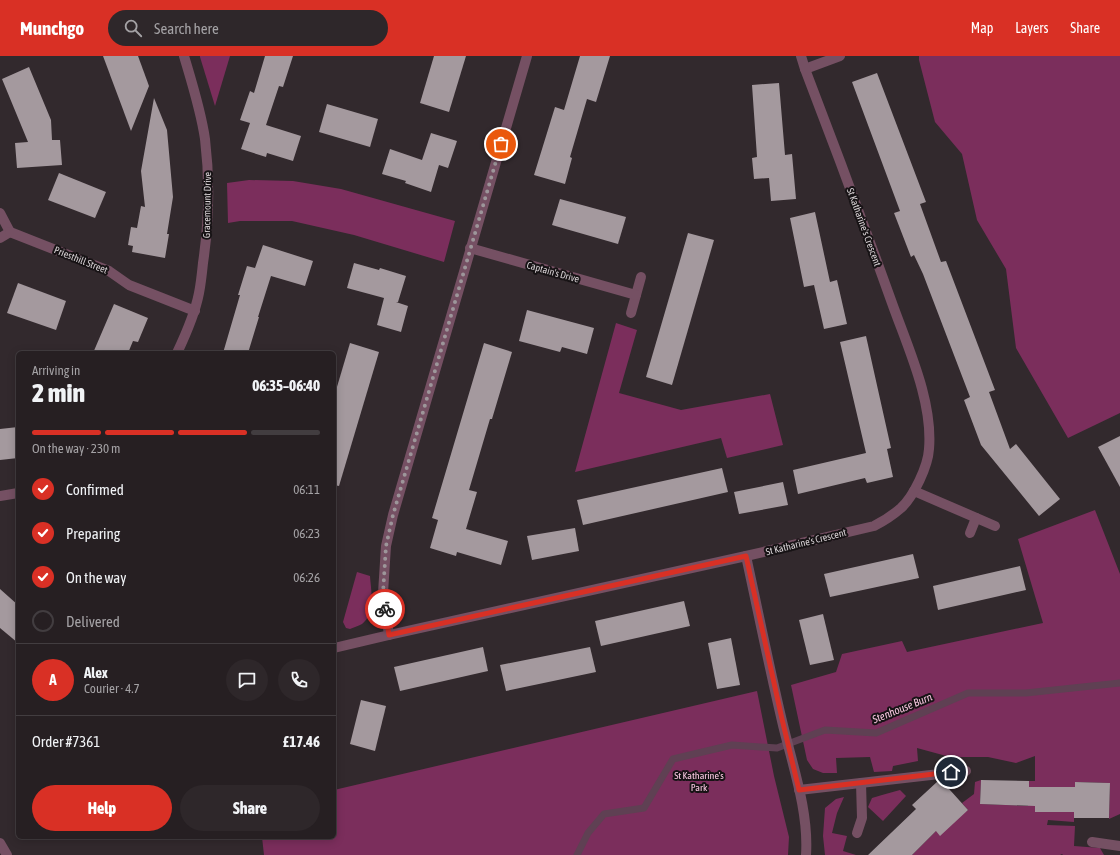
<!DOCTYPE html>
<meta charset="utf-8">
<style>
:root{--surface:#261f22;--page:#2e272a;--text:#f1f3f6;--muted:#a4a2a5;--line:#423d40;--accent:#d93025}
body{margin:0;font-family:"Asap Condensed",sans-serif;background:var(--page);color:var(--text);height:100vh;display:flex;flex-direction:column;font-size:15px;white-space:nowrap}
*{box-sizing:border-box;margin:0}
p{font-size:13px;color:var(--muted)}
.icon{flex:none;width:22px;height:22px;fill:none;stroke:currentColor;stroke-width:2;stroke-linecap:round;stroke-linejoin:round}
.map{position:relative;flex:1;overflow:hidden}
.details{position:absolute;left:16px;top:295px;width:320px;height:488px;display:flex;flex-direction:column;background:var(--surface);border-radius:6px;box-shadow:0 2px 10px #0003,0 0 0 1px var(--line)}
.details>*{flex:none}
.pin{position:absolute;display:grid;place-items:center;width:34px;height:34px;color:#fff;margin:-17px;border:2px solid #fff;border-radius:50%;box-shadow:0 1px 4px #0007}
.courier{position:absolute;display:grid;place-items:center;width:40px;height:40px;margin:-20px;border:3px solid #d93025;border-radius:50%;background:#fff;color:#222;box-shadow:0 1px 5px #0007}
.overview em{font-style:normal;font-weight:800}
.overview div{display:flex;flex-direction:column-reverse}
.overview{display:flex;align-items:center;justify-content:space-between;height:68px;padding:0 16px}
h1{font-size:26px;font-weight:800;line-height:30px}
.bar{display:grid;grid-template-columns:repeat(4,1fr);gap:6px 4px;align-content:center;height:48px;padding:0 16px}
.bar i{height:5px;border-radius:3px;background:var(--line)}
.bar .active{background:var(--accent)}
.bar p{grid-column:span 4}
.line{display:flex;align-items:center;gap:10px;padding:0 16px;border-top:1px solid var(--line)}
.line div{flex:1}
.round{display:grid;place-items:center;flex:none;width:42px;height:42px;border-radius:21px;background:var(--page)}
ol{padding:0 16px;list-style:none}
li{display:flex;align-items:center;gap:12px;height:44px}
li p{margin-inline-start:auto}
li .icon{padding:4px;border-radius:50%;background:var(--accent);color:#fff;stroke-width:4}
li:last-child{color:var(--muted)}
li i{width:22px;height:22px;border:2px solid var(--line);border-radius:50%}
.button{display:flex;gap:8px;margin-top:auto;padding:8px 16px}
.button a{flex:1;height:46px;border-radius:24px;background:var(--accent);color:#fff;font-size:16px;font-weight:800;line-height:46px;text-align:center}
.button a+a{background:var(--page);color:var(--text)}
header{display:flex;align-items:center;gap:24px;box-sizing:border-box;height:56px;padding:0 20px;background:var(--accent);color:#fff}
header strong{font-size:19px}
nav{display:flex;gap:22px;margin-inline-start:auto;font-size:14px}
.search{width:280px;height:36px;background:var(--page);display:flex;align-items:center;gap:10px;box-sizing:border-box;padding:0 14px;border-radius:22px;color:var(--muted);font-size:15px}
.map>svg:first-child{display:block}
.green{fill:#7b2e5c}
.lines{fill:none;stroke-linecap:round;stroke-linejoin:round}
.stream{stroke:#5f4053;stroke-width:7}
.building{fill:#a4999e}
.lane{stroke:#755063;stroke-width:10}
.street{stroke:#755063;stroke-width:10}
.done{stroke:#9d969a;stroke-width:4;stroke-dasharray:0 7.2}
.route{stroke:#d93025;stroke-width:5}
.labels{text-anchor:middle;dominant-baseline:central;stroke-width:4;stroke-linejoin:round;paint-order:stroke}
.street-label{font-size:10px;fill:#d7d1d4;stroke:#171315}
.park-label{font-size:10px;fill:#fbcae3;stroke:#171315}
.water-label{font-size:11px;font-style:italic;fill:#f6c5de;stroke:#171315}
</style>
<header>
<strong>Munchgo</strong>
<div class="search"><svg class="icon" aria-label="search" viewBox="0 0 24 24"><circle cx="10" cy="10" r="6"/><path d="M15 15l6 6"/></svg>Search here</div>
<nav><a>Map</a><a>Layers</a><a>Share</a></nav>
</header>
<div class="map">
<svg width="1120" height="799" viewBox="0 0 1120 799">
<rect width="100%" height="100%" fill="#32292d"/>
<g class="green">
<path d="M 200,0 L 230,0 L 215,50 L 200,1 Z"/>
<path d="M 919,0 L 1120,0 L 1120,357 L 1068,382 L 1016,292 L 1006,213 L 977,164 L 962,98 L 935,66 L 919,4 Z"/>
<path d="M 249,124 L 293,125 L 341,133 L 455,165 L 444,206 L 354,179 L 292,165 L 240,165 L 228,167 L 227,127 Z"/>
<path d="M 616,267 L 637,274 L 619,337 L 681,354 L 770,338 L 783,389 L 727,402 L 721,382 L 575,416 Z"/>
<path d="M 1095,454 L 1120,518 L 1120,758 L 1109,763 L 1110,727 L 1075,726 L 1075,731 L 1035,731 L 1035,755 L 1074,756 L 1074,766 L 1048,764 L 1047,769 L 1075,770 L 1074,790 L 1100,792 L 1104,799 L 1063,799 L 1062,798 L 1060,799 L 912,799 L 936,775 L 968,754 L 962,747 L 974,738 L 975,726 L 981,724 L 980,748 L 1028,750 L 1029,725 L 1035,725 L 1035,700 L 1016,707 L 988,701 L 950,701 L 917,692 L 918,705 L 893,710 L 892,715 L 874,716 L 870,701 L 836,702 L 837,717 L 823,717 L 813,713 L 807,704 L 791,629 L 836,616 L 842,598 L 902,585 L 907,596 L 1043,567 L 1018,483 Z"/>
<path d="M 357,516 L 370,520 C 371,535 376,557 362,568 C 359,570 354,571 350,573 L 346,572 L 343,566 Z"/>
<path d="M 757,635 L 774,720 L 789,781 L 788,799 L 264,799 L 262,781 L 334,781 L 334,734 Z"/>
<path d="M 900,734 L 906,740 L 883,765 L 868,751 L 872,742 L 882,739 Z"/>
<path d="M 844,741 L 837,757 L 832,777 L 847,780 L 843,795 L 856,799 L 825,799 L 823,780 L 825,752 L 836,743 Z"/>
</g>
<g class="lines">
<path class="stream" d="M 577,799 L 588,777 L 604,758 L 644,752 L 673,703 L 732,689 L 777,692 L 825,674 L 876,677 L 968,637 L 1026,637 L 1120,627"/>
</g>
<g class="building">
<path d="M 103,0 L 138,0 L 149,30 L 131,75 Z"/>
<path d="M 265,0 L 293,0 L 283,31 L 279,30 L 266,69 L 301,80 L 293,105 L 267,97 L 266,101 L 241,93 L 250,67 L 240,64 L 250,35 L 254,37 Z"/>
<path d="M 434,0 L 466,0 L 449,56 L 420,47 Z"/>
<path d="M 580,0 L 610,0 L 596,46 L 587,43 L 570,101 L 572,102 L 565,128 L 534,119 L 555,51 L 564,54 Z"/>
<path d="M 29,11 L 51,64 L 52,84 L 60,84 L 62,109 L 17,112 L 15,87 L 28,86 L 2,23 Z"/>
<path d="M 877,17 L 926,146 L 920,148 L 941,206 L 946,205 L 995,334 L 989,336 L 1010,393 L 1016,388 L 1060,443 L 1039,460 L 981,389 L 964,344 L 970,341 L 923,218 L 914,199 L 911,201 L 894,157 L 900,155 L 852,26 Z"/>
<path d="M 779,27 L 785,99 L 792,98 L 796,143 L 771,145 L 769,122 L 754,123 L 752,102 L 757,101 L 752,29 Z"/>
<path d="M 154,42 L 167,74 L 173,141 L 167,178 L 169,178 L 165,202 L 132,196 L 133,190 L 128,189 L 131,171 L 137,172 L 141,150 L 145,151 L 141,115 Z"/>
<path d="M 327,48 L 378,63 L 370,91 L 319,76 Z"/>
<path d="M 431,77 L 457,85 L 448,112 L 439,109 L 431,136 L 405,127 L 406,125 L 382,118 L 390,93 L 422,104 Z"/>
<path d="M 59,117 L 106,136 L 95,162 L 48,144 Z"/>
<path d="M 560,143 L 626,161 L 618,188 L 552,169 Z"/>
<path d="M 815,156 L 830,226 L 837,224 L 847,268 L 824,273 L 814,229 L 804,231 L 790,162 Z"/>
<path d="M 688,177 L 714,184 L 672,329 L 646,321 Z"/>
<path d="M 263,189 L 313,205 L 305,230 L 271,220 L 258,261 L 259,261 L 248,297 L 223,297 L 240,239 L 238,239 L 247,210 L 255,212 Z"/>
<path d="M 354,207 L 379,214 L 380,212 L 406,220 L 398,246 L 396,246 L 408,250 L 401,276 L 377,269 L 384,242 L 347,232 Z"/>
<path d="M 18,227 L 66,245 L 56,274 L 7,257 Z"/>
<path d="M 114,248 L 148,262 L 138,286 L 133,285 L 128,297 L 93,297 Z"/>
<path d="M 527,254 L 594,272 L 587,298 L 562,291 L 560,296 L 519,285 Z"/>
<path d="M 866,280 L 891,392 L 887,393 L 893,421 L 867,427 L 865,422 L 798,438 L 793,414 L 866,397 L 840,286 Z"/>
<path d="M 350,287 L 379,296 L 339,430 L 334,429 L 334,341 Z"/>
<path d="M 484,287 L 512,296 L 492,363 L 490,363 L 469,434 L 477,436 L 466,473 L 508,485 L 501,509 L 457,496 L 456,500 L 430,492 L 438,464 L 432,462 Z"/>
<path d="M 18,371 L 18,402 L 0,404 L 0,373 Z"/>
<path d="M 1120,380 L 1120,431 L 1098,391 Z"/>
<path d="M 722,412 L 728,436 L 583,469 L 577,444 Z"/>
<path d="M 783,426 L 788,449 L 739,458 L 734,436 Z"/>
<path d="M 575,472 L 579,495 L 532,504 L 527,480 Z"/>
<path d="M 913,498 L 919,522 L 830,541 L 824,518 Z"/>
<path d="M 1020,510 L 1026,534 L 938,554 L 933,530 Z"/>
<path d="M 0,533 L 18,549 L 18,587 L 0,572 Z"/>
<path d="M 684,545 L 690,570 L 601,590 L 595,565 Z"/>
<path d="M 823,558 L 834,604 L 810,609 L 799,564 Z"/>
<path d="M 731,582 L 740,629 L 717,633 L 708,587 Z"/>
<path d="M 483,591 L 488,615 L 400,635 L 394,611 Z"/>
<path d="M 590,591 L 596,616 L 506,635 L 500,609 Z"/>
<path d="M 361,644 L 386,650 L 375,695 L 350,688 Z"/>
<path d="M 941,724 L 968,754 L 940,780 L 936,775 L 912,799 L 868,799 L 916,753 L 912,749 L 938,725 Z"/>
<path d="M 981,724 L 1029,725 L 1029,731 L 1075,731 L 1075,726 L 1110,727 L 1109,762 L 1074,762 L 1074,756 L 1035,756 L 1035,750 L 980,748 Z"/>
</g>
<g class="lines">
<g class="lane">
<path d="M 631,257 L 641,221"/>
<path d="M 857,777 L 862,762 L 861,727"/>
<path d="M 1092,786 L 1120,790"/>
</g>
<g class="street">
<path d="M 805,13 L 840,0"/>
<path d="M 0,157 L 10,176 L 0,182"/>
<path d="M 10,176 L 109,215 L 129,229 L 195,255"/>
<path d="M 470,192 L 636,239"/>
<path d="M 177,297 C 186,278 195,258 199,237 C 201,227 202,217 203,207 C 209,166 210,124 205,83 C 201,55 192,27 184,0"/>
<path d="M 914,435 L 995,470"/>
<path d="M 0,440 L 18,437"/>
<path d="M 970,477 L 976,462"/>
<path d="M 746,500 C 758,555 769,610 782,665 C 792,708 809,755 806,799"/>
<path d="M 389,579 L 383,537 L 386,490 L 393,459 L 527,0"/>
<path d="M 334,592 L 389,579 L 746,500 L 874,470 C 884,465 893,459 901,452 C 914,440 928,410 929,393 C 933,345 908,292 892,247 C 864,169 835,91 805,13 L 801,0"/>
<path d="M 799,734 L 966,715"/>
<path d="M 0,787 L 7,799"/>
</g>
</g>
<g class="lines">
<path class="done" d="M 385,553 L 383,537 L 386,490 L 393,459 L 501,88"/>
<path class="route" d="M 385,553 L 389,579 L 746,500 L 782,663 L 799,734 L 951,716"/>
</g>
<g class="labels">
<g class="street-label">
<text transform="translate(207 149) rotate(-89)">Gracemount Drive</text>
<text transform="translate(864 171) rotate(70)">St Katharine's Crescent</text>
<text transform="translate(81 204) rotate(22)">Priesthill Street</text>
<text transform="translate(553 216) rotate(16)">Captain's Drive</text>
<text transform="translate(806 486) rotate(-14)">St Katharine's Crescent</text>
</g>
<g class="park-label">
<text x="699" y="719">St Katharine's<tspan x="699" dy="12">Park</tspan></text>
</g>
<g class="water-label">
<text transform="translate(902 652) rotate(-22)">Stenhouse Burn</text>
</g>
</g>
</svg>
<div class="pin" style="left:501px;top:88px;background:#ea580c"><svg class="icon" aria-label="bag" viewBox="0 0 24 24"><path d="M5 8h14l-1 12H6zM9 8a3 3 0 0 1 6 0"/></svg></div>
<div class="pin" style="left:951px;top:716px;background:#1f2937"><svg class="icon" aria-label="home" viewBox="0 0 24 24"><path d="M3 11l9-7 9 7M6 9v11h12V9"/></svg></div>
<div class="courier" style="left:385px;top:553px"><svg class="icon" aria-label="bike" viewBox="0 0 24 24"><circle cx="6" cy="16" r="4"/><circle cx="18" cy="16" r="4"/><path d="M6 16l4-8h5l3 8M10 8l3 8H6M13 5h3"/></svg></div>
<section class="details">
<div class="overview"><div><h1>2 min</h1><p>Arriving in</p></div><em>06:35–06:40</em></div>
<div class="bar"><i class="active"></i><i class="active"></i><i class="active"></i><i></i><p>On the way · 230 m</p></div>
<ol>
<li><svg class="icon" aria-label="check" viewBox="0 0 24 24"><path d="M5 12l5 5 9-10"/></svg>Confirmed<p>06:11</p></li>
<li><svg class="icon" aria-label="check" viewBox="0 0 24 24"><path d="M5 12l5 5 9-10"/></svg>Preparing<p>06:23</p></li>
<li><svg class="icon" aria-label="check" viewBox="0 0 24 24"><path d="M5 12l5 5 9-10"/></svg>On the way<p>06:26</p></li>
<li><i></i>Delivered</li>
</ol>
<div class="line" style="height:72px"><b class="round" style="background:var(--accent);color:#fff">A</b><div><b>Alex</b><p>Courier · 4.7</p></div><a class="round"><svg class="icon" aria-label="chat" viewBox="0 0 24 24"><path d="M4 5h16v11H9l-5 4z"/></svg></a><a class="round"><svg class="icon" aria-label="phone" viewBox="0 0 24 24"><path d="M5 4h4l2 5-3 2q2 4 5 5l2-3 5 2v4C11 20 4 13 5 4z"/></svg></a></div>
<div class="line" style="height:52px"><div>Order #7361</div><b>£17.46</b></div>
<div class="button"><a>Help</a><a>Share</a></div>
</section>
</div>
